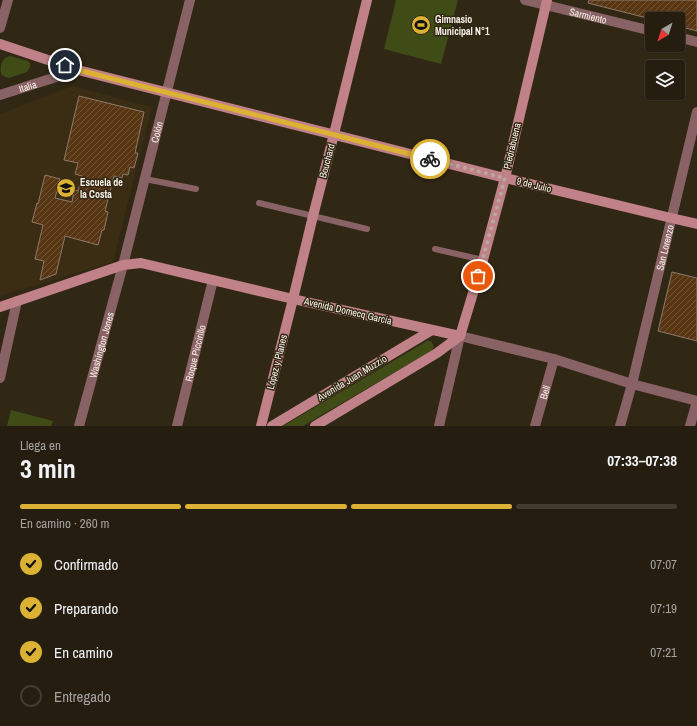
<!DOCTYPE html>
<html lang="es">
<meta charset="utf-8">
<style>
:root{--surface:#251d10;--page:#2d2619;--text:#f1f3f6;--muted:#a3a29f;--line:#423b30;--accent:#dbb233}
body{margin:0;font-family:"Archivo Narrow",sans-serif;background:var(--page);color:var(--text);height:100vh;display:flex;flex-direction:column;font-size:15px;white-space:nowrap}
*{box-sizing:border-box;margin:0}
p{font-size:13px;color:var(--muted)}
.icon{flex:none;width:22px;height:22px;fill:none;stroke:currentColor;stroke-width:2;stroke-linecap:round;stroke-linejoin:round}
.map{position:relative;height:426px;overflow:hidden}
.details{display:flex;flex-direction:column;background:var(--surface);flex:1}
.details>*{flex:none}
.needle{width:26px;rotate:219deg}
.controls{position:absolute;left:645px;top:12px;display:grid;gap:8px}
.controls a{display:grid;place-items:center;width:40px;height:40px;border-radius:4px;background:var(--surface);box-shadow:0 1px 3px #0004,0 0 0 1px var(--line);font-size:20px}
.pin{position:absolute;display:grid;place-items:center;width:34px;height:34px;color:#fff;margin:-17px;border:2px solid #fff;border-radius:50%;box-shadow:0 1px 4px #0007}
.courier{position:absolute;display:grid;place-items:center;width:40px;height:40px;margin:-20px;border:3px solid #dbb233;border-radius:50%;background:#fff;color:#222;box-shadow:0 1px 5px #0007}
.summary em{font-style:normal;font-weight:700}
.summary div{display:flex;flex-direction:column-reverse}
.summary{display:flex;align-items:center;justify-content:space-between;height:68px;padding:0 20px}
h1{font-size:26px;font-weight:700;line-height:30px}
.bar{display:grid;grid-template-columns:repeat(4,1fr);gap:6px 4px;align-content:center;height:48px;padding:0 20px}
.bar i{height:5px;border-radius:3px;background:var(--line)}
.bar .active{background:var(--accent)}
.bar p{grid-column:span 4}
ol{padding:0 20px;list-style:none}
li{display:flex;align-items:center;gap:12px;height:44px}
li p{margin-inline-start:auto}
li .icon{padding:4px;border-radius:50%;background:var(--accent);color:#111;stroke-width:4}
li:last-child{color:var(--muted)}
li i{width:22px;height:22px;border:2px solid var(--line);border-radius:50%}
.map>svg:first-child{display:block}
.built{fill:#3a2d14}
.grass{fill:#3f4c16}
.building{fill:url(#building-hatch);stroke:#8c7a6a}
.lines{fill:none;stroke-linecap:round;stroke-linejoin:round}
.lane{stroke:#896265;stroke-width:6}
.street{stroke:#896265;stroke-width:10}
.secondary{stroke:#c08188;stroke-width:10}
.done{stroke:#b3ac9e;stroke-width:4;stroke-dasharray:0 7.2}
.route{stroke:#dbb233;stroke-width:5}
.labels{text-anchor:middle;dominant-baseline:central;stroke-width:3;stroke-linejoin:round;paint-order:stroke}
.street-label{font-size:10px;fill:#f9f3e8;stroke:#312715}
.poi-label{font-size:10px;font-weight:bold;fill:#f9f3e8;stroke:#312715;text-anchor:start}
</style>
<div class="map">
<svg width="697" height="426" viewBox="0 0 697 426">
<defs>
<pattern id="building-hatch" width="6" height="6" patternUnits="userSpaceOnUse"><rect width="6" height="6" fill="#583614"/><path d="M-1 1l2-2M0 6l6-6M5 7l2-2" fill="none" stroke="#715436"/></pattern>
</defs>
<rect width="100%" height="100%" fill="#312715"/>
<path class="built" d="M 72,86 L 152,107 L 113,262 L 0,296 L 0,114 Z"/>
<g class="grass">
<path d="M 396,0 L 458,0 L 441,64 L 384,49 Z"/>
<path d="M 10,56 L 28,61 L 30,63 L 30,67 L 27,72 L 9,78 L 5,77 L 1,74 C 0,66 1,58 10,56 Z"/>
<path d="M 427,341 L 431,341 L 434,347 L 431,351 L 303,426 L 283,426 Z"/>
<path d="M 11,410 L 53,421 L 51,426 L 7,426 Z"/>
</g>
<g class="building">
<path d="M 589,0 L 697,0 L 697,31 L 678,26 L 678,19 L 651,19 L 588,3 Z"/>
<path d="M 79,96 L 144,112 L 135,153 L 138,153 L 134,168 L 130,167 L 128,175 L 123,174 L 122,178 L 114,176 L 105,211 L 108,212 L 104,230 L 102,230 L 98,245 L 65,236 L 56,274 L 40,280 L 44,261 L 35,259 L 43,225 L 32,222 L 37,203 L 38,204 L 45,175 L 60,179 L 55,198 L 72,202 L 74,190 L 78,191 L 82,176 L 75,174 L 78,163 L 64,160 Z"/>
<path d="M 672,272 L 697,278 L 697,341 L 658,331 Z"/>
</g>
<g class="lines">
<g class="lane">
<path d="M 145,179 L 196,189"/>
<path d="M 259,203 L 367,229"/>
<path d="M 435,249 L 483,260"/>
</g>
<g class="street">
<path id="s1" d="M 525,0 L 652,31"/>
<path d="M 0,28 L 8,0"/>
<path d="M 678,37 L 697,42"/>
<path id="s2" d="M 0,95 L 78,70"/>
<path d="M 0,378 L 17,301"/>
<path id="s3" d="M 79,426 L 123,265 L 190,0"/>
<path id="s4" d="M 177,426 L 213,280"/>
<path d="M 439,426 L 460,336 L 554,359 L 632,384 L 697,401 L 690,426"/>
<path id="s5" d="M 535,426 L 554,359"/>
<path id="s6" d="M 620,426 L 632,384 L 697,112"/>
</g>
<g class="secondary">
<path d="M 0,44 L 78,70 L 505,178 L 671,218 L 697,224"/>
<path d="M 0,307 L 123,265 L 141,263 L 293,299 L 460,336"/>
<path d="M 460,336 L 483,260 L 505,178 L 547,0"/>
<path d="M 261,426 L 293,299 L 313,216 L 334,134 L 367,0"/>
<path d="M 272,426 L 432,330"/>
<path d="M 315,426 L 437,353 L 460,336"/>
</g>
</g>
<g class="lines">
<path class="done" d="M 430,159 L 505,178 L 478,276"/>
<path class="route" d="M 65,65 L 78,70 L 430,159"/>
</g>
<defs>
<g id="stadium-disc" transform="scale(1)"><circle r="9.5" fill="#dbb233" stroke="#312715"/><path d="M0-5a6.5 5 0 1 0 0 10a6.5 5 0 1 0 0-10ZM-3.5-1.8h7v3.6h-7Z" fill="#111"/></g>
<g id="school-disc" transform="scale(1)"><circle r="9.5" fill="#dbb233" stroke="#312715"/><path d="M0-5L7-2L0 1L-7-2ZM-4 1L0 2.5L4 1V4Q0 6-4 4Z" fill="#111"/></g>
</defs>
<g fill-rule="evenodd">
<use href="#stadium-disc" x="421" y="25"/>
<use href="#school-disc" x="66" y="188"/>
</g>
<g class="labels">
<g class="street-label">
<text stroke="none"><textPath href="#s1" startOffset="65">Sarmiento</textPath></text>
<text stroke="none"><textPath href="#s2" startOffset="29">Italia</textPath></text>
<text stroke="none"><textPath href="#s3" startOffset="304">Colón</textPath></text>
<text transform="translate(512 146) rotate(-77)">Piedrabuena</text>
<text transform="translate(327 161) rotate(-75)">Bouchard</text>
<text transform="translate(534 185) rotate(14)">9 de Julio</text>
<text stroke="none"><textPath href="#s6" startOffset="184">San Lorenzo</textPath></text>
<text transform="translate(348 311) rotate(13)">Avenida Domecq García</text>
<text stroke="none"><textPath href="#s3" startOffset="84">Washington Jones</textPath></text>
<text stroke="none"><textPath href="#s4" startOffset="75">Roque Piccirillo</textPath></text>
<text transform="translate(277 362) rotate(-76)">López y Planes</text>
<text transform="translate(352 378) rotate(-31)">Avenida Juan Muzzio</text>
<text stroke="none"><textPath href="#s5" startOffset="35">Bell</textPath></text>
</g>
<g class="poi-label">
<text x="435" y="19">Gimnasio<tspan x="435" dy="12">Municipal N°1</tspan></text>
<text x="80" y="182">Escuela de<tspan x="80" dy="12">la Costa</tspan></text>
</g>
</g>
</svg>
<div class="controls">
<a><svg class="needle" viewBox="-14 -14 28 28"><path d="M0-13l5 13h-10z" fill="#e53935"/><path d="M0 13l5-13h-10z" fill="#a3a29f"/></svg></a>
<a><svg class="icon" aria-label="layers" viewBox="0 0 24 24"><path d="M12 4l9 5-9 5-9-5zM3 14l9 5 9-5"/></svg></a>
</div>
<div class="pin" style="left:478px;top:276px;background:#ea580c"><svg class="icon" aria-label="bag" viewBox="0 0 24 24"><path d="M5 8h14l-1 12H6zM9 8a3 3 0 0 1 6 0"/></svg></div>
<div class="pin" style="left:65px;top:65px;background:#1f2937"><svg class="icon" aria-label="home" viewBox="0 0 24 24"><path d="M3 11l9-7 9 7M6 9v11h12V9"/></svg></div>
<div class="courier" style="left:430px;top:159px"><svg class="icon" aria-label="bike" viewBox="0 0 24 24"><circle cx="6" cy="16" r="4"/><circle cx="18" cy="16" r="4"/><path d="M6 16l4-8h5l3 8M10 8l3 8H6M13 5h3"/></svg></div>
</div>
<section class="details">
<div class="summary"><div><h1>3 min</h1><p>Llega en</p></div><em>07:33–07:38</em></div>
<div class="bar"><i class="active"></i><i class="active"></i><i class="active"></i><i></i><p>En camino · 260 m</p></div>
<ol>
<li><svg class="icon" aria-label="check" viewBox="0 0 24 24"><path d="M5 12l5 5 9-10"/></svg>Confirmado<p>07:07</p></li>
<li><svg class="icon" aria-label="check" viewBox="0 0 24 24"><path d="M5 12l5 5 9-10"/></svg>Preparando<p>07:19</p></li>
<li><svg class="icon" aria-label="check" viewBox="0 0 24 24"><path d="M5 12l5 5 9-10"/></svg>En camino<p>07:21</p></li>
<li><i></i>Entregado</li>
</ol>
</section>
